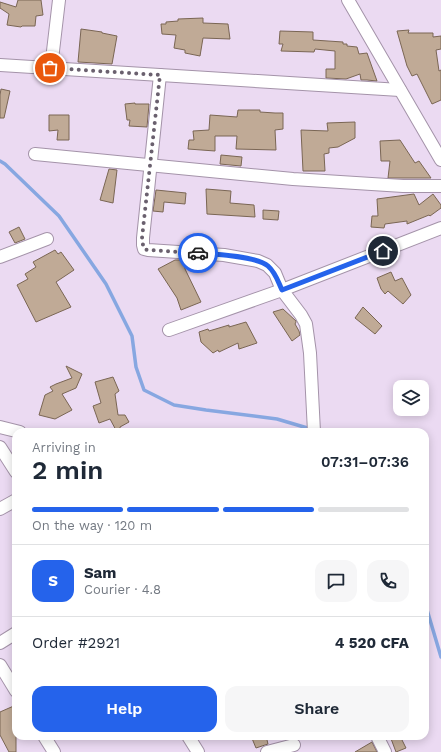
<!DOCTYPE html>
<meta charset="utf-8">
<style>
:root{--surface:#fff;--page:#f6f6f7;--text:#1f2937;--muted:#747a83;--line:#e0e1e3;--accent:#2563eb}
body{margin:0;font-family:"Work Sans",sans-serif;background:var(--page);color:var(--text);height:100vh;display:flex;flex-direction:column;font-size:15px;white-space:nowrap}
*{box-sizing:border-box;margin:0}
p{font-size:13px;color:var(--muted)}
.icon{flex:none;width:22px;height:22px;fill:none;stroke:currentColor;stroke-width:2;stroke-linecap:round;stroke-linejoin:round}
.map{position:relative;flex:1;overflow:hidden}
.sheet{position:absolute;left:12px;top:428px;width:417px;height:312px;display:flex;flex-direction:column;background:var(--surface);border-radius:12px;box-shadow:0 2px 10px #0003}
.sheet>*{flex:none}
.controls{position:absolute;left:393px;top:380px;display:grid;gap:8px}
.controls a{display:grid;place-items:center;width:36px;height:36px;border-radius:8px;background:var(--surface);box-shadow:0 2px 10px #0003;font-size:20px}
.pin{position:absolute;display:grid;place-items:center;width:34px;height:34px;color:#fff;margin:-17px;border:2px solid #fff;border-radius:50%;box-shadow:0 1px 4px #0007}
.courier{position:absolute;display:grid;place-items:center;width:40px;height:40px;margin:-20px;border:3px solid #2563eb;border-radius:50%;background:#fff;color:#222;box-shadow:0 1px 5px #0007}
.headline em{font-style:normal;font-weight:600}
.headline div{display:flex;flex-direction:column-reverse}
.headline{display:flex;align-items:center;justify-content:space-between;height:68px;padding:0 20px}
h1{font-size:26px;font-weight:600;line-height:30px}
.bar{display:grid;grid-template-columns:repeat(4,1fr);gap:6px 4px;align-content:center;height:48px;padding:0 20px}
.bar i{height:5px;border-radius:3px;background:var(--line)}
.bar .current{background:var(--accent)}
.bar p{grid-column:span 4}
.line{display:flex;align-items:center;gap:10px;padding:0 20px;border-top:1px solid var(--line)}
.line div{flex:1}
.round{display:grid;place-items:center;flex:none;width:42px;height:42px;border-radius:12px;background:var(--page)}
.button{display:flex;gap:8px;margin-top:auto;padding:8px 20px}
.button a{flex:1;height:46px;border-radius:12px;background:var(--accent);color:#fff;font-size:16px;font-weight:600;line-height:46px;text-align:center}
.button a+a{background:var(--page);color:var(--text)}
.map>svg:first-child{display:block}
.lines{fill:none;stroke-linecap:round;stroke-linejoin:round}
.stream{stroke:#87a7e1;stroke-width:3.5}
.building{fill:#c0aa96;stroke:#7a6654}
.minor-casing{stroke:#a493a9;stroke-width:14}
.minor{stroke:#fff;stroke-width:12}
.done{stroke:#6a606e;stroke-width:4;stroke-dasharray:0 7.2}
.route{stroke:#2563eb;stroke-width:5}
</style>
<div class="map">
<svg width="441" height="752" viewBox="0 0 441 752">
<rect width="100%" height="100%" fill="#ebdaf2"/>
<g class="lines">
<g class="stream">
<path d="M 0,161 L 5,164 L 59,216 L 106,284 L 132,336 L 136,367 L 144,390 L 174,405 L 206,410 L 277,419 L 321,432"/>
<path d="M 425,603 L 441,657"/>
</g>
</g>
<g class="building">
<path d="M 18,0 L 41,0 L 43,15 L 36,16 L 35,26 L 22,26 L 21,27 L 7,25 L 9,14 L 0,8 L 0,2 L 16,7 Z"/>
<path d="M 203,18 L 203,23 L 228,24 L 230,39 L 203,38 L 200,56 L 185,53 L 185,50 L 174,48 L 176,35 L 162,34 L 161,24 L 166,24 L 166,22 L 178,21 L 178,19 Z"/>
<path d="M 81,29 L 102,32 L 102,33 L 117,36 L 112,64 L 78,62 Z"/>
<path d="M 409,30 L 408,33 L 433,33 L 433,37 L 441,36 L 441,49 L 436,50 L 439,71 L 441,70 L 441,100 L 432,104 L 417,74 L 412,76 L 407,66 L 397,31 Z"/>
<path d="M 280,31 L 313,32 L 313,40 L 343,42 L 343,44 L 347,44 L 347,46 L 357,47 L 359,54 L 367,53 L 377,81 L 367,80 L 361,80 L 360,74 L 346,79 L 326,78 L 326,69 L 335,69 L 335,51 L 315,49 L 314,52 L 281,51 L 283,44 L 279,44 Z"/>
<path d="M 1,89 L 10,91 L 4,118 L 0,118 L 0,95 Z"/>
<path d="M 135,103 L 135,104 L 149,104 L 147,127 L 129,126 L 130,120 L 127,120 L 125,104 Z"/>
<path d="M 238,110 L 260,110 L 260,112 L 275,113 L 283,113 L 283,129 L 275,130 L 276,150 L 236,149 L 237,136 L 215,136 L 215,151 L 188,149 L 189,140 L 194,140 L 193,131 L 209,130 L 210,115 L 237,117 Z"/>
<path d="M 49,115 L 69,115 L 69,140 L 57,140 L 58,130 L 49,131 Z"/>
<path d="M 355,122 L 355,138 L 338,147 L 329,148 L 329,153 L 324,154 L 325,171 L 303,171 L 301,130 L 328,131 L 327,123 Z"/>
<path d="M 400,140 L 415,163 L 419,161 L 431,178 L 388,178 L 390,161 L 381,161 L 380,141 Z"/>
<path d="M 221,155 L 242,157 L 241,166 L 220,164 Z"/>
<path d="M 109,169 L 117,170 L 113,203 L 100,200 Z"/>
<path d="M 206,189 L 231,191 L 230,203 L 254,205 L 255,217 L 207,214 Z"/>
<path d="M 156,190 L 186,193 L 185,204 L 164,202 L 163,212 L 153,211 Z"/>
<path d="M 414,194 L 419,205 L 433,194 L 441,205 L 441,208 L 430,216 L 429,215 L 407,224 L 407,221 L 385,224 L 384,228 L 371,227 L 372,216 L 378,216 L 377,199 Z"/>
<path d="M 263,210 L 279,211 L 278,220 L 263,219 Z"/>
<path d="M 19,227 L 25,239 L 15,243 L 9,232 Z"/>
<path d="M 55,250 L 58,254 L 61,252 L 74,270 L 56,282 L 71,307 L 36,322 L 17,285 L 28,279 L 25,274 L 36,267 L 33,262 Z"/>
<path d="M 175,260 L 185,260 L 185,269 L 201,302 L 181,310 L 177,298 L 158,269 Z"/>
<path d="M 391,272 L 395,281 L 402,278 L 411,295 L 403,304 L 388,291 L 385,294 L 381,289 L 377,278 Z"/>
<path d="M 363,307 L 382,326 L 375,334 L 355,318 Z"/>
<path d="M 283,309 L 296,321 L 296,322 L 295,324 L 299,331 L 300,335 L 292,341 L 273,312 Z"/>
<path d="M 246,322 L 257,343 L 239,349 L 238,343 L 219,352 L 218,350 L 213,353 L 201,342 L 199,332 L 208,329 L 209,331 L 229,325 L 229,327 Z"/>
<path d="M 66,366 L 82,374 L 76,388 L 62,394 L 72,410 L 55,419 L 39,415 L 45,395 L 53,391 L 50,387 L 56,384 L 72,378 Z"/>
<path d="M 113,377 L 119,391 L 115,394 L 118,415 L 125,415 L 129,422 L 120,427 L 120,432 L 117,432 L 110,419 L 99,423 L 93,406 L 101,403 L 95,382 Z"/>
<path d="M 16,705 L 16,752 L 9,752 L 0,735 L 0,712 Z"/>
<path d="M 251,736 L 266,736 L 268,744 L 256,748 Z"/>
<path d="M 390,736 L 400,736 L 406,748 L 396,752 Z"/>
<path d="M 372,742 L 377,752 L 355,752 Z"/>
</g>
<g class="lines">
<g class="minor-casing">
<g id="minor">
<path d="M 348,0 L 441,160"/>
<path d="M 0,65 L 400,90"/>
<path d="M 51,68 L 59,0"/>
<path d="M 160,75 L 143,238 L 143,245 L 144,249 L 148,250 L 224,255 L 258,261 L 267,265 L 275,273 L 282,290 L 301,315 L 306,324 L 310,353 L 314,432"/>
<path d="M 35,154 L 293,179 L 403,186 L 441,186"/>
<path d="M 0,257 L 47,239"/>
<path d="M 169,330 L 282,290 L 441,228"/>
<path d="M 0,427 L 20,432"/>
<path d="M 0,447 L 16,472"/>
<path d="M 0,509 L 16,500"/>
<path d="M 0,643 L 16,633"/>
<path d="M 0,665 L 16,691"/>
<path d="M 44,736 L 54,752"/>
<path d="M 188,736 L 198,752"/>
<path d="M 377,736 L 385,752"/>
<path d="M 267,752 L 294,745"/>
</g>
</g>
<use href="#minor" class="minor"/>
</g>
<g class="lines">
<path class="done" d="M 50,68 L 160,75 L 142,238 L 143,245 L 144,249 L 148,250 L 198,253"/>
<path class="route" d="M 198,253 C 214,254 257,256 268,266 C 276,273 278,282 282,290 L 383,251"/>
</g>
</svg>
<div class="controls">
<a><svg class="icon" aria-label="layers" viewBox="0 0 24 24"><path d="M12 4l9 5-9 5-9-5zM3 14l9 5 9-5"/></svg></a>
</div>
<div class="pin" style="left:50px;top:68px;background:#ea580c"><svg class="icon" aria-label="bag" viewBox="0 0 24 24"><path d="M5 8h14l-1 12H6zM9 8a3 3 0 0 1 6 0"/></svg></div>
<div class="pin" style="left:383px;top:251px;background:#1f2937"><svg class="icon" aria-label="home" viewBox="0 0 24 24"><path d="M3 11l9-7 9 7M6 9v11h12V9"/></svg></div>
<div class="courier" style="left:198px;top:253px"><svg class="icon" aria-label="car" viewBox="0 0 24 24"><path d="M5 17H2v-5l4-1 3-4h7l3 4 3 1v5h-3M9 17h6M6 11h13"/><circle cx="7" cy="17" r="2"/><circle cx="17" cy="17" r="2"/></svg></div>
<section class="sheet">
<div class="headline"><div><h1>2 min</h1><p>Arriving in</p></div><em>07:31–07:36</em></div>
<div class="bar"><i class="current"></i><i class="current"></i><i class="current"></i><i></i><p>On the way · 120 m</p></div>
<div class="line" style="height:72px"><b class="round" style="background:var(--accent);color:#fff">S</b><div><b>Sam</b><p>Courier · 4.8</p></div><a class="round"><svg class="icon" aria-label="chat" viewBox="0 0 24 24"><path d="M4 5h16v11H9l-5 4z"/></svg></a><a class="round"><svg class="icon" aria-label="phone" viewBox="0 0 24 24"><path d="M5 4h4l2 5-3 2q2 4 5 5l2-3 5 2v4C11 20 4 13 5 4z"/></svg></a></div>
<div class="line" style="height:52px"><div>Order #2921</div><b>4 520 CFA</b></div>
<div class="button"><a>Help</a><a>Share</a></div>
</section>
</div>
